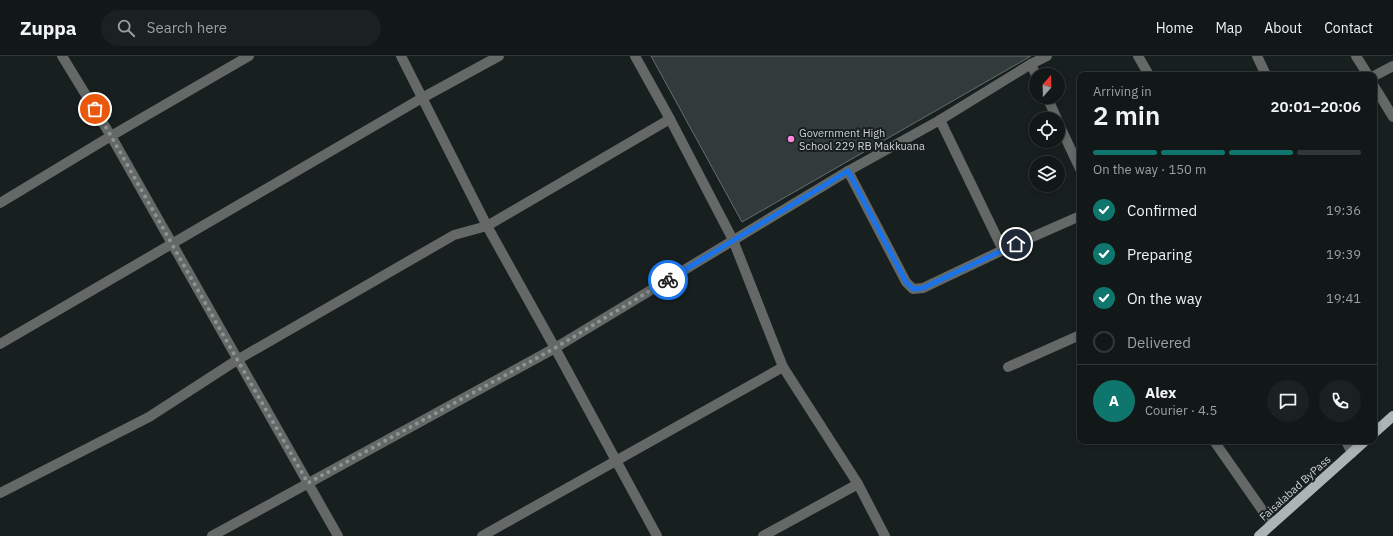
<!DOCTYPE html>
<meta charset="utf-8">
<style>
:root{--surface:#121817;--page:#1b2120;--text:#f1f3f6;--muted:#9ca0a1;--line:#313736;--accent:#0f766e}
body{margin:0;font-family:"IBM Plex Sans",sans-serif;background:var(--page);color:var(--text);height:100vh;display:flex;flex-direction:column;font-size:15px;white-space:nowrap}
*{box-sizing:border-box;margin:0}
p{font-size:13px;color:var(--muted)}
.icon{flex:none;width:22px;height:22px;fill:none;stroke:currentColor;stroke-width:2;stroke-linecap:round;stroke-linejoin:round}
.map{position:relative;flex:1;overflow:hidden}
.panel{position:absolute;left:1077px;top:16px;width:300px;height:372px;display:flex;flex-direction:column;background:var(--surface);border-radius:8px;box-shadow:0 2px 6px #0003,0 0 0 1px var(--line)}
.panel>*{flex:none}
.needle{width:26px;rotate:20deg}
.controls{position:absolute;left:1029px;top:12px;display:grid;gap:8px}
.controls a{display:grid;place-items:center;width:36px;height:36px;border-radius:50%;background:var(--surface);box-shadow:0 2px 6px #0003,0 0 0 1px var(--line);font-size:20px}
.pin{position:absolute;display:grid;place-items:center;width:34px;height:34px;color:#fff;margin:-17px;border:2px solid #fff;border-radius:50%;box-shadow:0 1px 4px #0007}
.courier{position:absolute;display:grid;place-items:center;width:40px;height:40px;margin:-20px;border:3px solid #1a73e8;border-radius:50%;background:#fff;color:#222;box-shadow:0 1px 5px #0007}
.overview em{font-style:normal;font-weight:600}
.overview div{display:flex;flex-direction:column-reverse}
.overview{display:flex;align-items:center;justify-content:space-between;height:68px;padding:0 16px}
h1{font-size:26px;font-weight:600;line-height:30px}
.bar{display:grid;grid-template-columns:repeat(4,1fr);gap:6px 4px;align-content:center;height:48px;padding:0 16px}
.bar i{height:5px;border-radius:3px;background:var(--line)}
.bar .active{background:var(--accent)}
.bar p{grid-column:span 4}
.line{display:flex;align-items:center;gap:10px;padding:0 16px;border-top:1px solid var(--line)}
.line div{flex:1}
.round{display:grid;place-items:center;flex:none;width:42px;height:42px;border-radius:21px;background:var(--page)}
ol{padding:0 16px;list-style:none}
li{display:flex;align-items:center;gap:12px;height:44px}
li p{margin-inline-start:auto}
li .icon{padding:4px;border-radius:50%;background:var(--accent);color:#fff;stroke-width:4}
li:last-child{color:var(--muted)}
li i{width:22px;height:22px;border:2px solid var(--line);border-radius:50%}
header{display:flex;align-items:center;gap:24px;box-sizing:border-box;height:56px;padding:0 20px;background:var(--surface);border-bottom:1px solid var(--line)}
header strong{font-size:19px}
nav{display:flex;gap:22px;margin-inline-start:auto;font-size:14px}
.search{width:280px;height:36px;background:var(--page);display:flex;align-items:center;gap:10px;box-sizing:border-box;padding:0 14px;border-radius:22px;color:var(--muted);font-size:15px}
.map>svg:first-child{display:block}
.building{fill:#313b3a;stroke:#646e6d}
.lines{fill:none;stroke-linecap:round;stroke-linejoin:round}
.minor{stroke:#646968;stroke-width:10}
.major{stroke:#abb5b4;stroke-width:10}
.done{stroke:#8e9493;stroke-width:4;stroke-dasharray:0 7.2}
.route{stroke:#1a73e8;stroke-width:5}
.poi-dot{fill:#ff85df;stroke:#18201f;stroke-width:1.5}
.labels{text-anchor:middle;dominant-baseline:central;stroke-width:4;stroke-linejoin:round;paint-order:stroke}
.poi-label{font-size:11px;fill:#cdd3d2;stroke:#18201f;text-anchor:start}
.street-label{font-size:11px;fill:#cdd3d2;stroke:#18201f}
</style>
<header>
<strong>Zuppa</strong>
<div class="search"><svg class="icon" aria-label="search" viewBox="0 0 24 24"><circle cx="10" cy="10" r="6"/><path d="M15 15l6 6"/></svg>Search here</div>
<nav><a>Home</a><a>Map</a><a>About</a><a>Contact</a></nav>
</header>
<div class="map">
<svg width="1393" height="480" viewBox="0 0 1393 480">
<rect width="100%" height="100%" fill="#18201f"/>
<path class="building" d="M 651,0 L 1031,0 L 742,166 Z"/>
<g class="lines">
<g class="minor">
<path d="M 62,0 L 111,80 L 338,480"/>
<path d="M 401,0 L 487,170 L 555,292 L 657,480"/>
<path d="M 635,0 L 670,63 L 733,184 L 783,311 L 858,428 L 885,480"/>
<path d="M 1138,0 L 1149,19"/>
<path d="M 1257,0 L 1266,19"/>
<path d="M 1356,0 L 1368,19"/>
<path d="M 1031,8 L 1036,19"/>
<path d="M 1374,20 L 1393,10"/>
<path d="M 1374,30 L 1393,61"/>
<path d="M 1047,41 L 1057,63"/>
<path d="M 940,64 L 1003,194"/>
<path d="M 1058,66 L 1080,113"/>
<path d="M 848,115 L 906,226 L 913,233 L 923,232 L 1003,194 L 1080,160"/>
<path d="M 0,147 L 111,80 L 249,0"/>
<path d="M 0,288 L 422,42 L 499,0"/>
<path d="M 1008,311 L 1080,279"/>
<path d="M 1214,385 L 1272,468"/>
<path d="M 1346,385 L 1352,397"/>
<path d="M 0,437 L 149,361 L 237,304 L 454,179 L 487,170 L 670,63"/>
<path d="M 212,480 L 555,292 L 848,115 L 940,64 L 1031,8 L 1047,0"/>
<path d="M 482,480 L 783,311"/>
<path d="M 763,480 L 858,428"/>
</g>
<g class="major">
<path d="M 1374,377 L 1393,360"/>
<path d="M 1259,480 L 1365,385"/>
</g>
</g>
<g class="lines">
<path class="done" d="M 95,53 L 111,80 L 230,291 L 308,427 L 555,292 L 668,224"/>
<path class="route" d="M 668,224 L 848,115 L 906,226 L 913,233 L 923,232 L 1016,188"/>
</g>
<circle class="poi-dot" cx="791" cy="83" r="4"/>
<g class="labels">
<g class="poi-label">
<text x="799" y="77">Government High<tspan x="799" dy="13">School 229 RB Makkuana</tspan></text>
</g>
<g class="street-label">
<text transform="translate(1295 432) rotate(-42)">Faisalabad ByPass</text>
</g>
</g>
</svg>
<div class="controls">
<a><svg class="needle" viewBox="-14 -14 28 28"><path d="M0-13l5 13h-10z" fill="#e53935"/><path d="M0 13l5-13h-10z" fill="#9ca0a1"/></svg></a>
<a><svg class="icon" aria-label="locate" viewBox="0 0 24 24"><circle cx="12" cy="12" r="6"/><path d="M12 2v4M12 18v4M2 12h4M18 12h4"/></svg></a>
<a><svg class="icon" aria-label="layers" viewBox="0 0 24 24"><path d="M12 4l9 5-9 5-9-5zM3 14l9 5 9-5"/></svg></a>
</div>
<div class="pin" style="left:95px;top:53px;background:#ea580c"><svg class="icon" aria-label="bag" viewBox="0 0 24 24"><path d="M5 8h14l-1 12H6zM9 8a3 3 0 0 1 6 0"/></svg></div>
<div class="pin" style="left:1016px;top:188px;background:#1f2937"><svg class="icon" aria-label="home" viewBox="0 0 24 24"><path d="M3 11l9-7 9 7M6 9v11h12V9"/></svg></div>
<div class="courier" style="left:668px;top:224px"><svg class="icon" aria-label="bike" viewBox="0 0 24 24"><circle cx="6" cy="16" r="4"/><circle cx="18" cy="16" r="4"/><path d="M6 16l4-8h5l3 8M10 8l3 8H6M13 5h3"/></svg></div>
<section class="panel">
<div class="overview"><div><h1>2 min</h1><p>Arriving in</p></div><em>20:01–20:06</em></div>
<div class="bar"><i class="active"></i><i class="active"></i><i class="active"></i><i></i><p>On the way · 150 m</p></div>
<ol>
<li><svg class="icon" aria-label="check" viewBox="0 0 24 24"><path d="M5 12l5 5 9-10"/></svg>Confirmed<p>19:36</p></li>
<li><svg class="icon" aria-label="check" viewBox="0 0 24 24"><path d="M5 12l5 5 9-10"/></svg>Preparing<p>19:39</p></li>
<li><svg class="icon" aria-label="check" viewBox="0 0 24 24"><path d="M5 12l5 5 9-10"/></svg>On the way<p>19:41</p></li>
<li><i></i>Delivered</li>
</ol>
<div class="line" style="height:72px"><b class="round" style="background:var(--accent);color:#fff">A</b><div><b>Alex</b><p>Courier · 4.5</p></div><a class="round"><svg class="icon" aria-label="chat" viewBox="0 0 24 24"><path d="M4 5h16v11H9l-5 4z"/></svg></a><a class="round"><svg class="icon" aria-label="phone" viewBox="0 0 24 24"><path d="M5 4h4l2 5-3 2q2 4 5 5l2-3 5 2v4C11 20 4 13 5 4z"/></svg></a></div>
</section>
</div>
